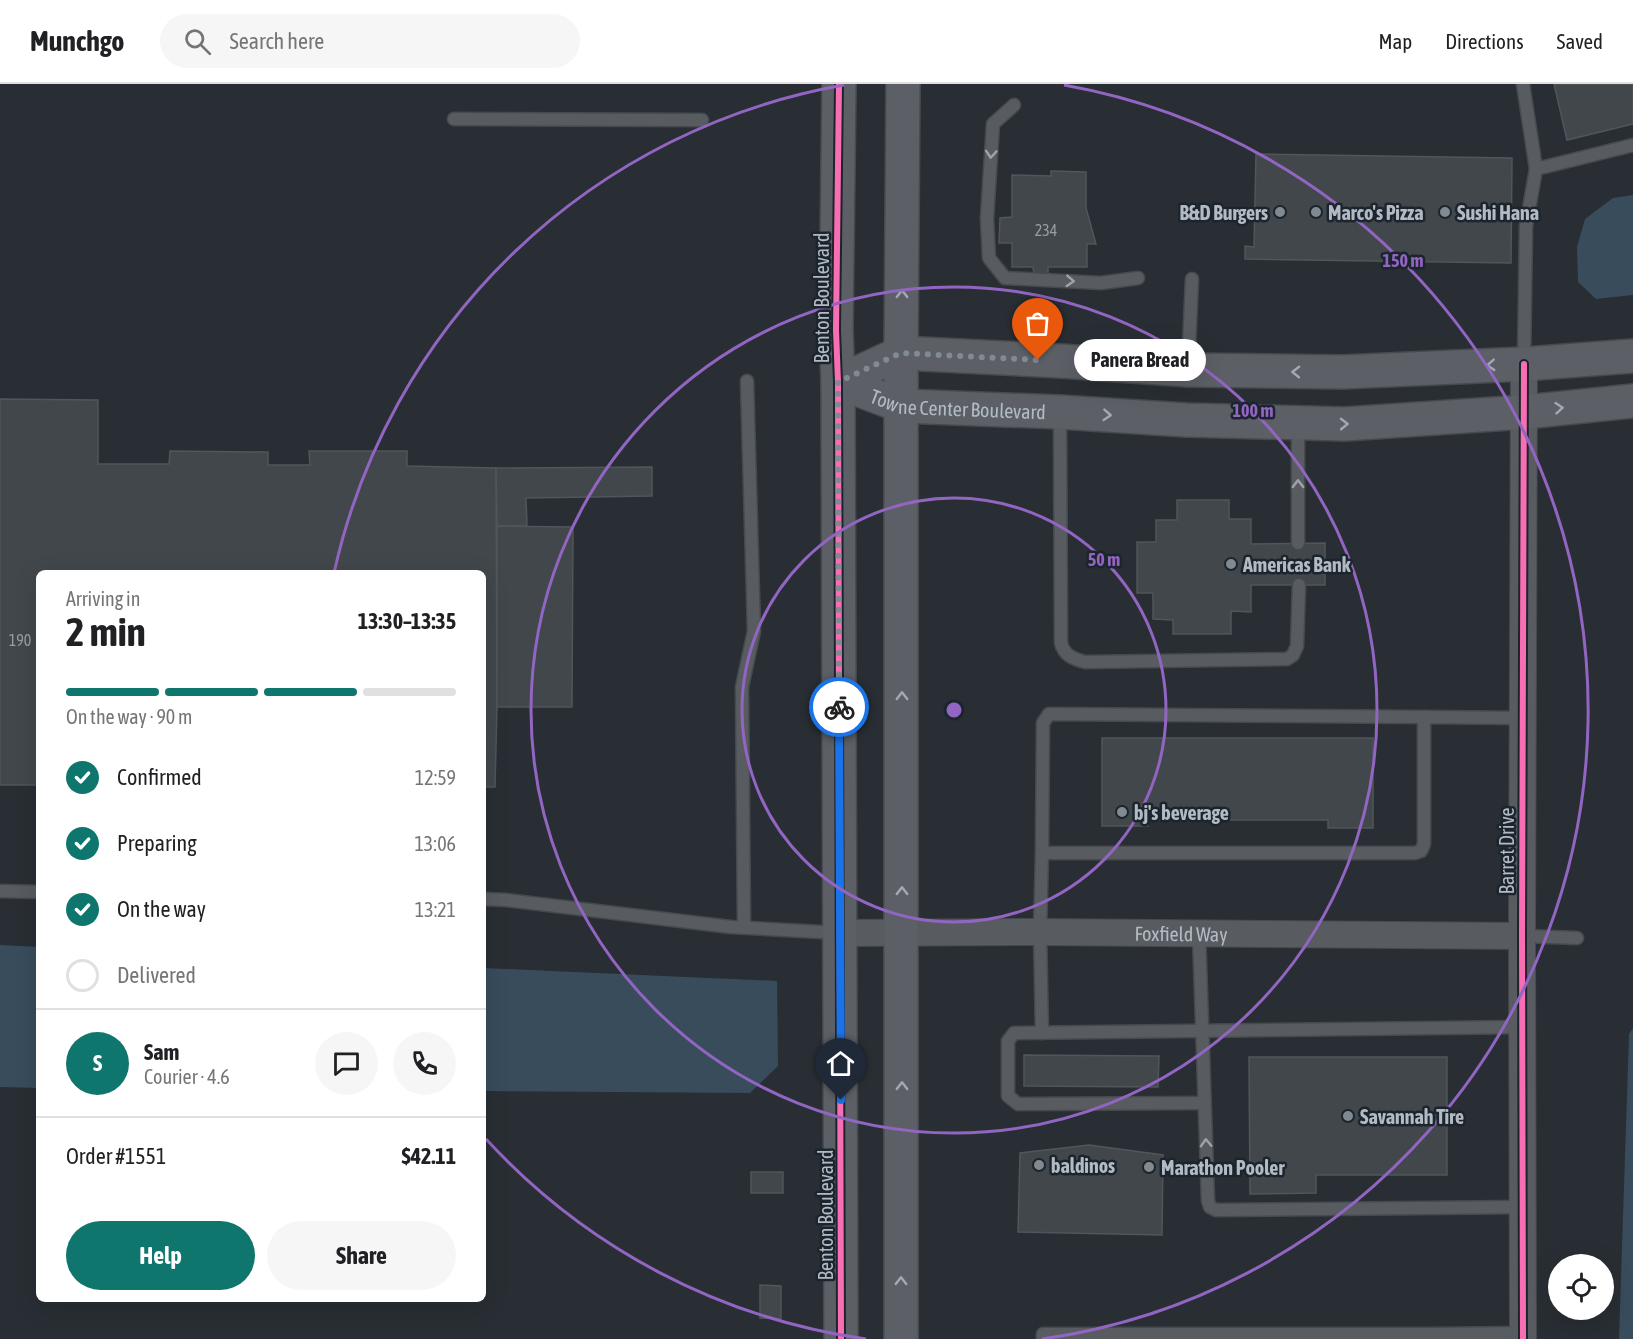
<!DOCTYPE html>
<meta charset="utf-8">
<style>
:root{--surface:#fff;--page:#f6f6f6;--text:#202124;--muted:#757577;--line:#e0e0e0;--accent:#0f766e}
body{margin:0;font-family:"Asap Condensed",sans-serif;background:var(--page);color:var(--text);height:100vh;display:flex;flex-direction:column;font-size:22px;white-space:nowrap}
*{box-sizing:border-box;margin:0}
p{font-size:20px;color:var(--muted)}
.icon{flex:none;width:33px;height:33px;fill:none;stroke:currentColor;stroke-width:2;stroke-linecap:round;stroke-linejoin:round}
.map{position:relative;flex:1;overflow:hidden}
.sheet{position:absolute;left:36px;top:486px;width:450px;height:732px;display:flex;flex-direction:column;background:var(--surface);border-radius:9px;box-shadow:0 6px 24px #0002}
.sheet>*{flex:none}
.controls{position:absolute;left:1548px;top:1170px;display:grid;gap:12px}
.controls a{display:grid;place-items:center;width:66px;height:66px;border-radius:50%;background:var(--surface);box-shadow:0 6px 24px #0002;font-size:30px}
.pin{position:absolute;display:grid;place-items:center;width:51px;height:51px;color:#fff;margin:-62px -26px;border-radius:50% 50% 50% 0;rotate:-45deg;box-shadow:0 0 6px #0007}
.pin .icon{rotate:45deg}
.courier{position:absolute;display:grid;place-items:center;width:60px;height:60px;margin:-30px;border:4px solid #1a73e8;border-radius:50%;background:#fff;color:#222;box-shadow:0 2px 8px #0007}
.bubble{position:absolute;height:42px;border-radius:21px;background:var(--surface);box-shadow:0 6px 24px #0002;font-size:20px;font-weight:700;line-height:42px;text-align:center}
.overview em{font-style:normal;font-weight:700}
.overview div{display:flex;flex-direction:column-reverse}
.overview{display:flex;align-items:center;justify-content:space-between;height:102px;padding:0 30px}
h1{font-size:39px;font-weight:700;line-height:45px}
.bar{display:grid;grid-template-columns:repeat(4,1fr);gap:9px 6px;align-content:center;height:72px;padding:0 30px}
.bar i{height:8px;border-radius:4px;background:var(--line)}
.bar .on{background:var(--accent)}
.bar p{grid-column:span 4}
.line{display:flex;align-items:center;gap:15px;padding:0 30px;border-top:2px solid var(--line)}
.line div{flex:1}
.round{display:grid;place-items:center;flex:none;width:63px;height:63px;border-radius:32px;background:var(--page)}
ol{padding:0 30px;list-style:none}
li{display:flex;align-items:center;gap:18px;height:66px}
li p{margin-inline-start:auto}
li .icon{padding:6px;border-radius:50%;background:var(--accent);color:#fff;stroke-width:4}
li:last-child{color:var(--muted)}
li i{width:33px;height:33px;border:3px solid var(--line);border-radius:50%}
.cta{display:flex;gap:12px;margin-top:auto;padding:12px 30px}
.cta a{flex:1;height:69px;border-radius:36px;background:var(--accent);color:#fff;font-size:24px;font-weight:700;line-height:69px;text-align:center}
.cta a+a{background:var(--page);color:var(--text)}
header{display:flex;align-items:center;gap:36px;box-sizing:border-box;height:84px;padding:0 30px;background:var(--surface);border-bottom:2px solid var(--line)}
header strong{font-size:28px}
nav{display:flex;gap:33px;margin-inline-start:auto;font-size:21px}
.search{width:420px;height:54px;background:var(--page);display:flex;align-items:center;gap:15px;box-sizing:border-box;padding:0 21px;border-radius:33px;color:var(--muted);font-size:22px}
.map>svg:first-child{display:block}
.water{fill:#384c5c}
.building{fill:#41474b;stroke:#50565b;stroke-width:1.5}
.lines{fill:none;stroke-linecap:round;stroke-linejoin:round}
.lane-casing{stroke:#464a4e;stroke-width:15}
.street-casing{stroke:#464a4e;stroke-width:28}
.secondary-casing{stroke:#464a4e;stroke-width:36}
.lane{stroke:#585c61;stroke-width:12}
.street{stroke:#585c61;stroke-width:26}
.secondary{stroke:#5c6066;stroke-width:33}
.cycleway-casing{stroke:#1c252d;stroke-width:10}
.cycleway{stroke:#f96db3;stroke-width:6}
.oneway{stroke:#9ca3ab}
.oneway2{stroke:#a1a9b1}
.done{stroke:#828a91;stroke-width:6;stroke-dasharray:0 10.8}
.route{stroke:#1a73e8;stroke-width:8}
.ring{fill:none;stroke:#9165c1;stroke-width:3}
.poi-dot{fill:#828a91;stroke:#1c252d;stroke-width:2}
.labels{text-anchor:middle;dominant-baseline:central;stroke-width:5;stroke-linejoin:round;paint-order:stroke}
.number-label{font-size:16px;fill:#969ea6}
.poi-label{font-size:20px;font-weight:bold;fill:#b2bbc4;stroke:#1c252d;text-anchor:start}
.street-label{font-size:20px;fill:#b2bbc4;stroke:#1c252d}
.centre{fill:#9165c1;stroke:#1c252d;stroke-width:3}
.ring-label{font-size:18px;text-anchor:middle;font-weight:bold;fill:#9165c1;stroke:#1c252d;stroke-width:5;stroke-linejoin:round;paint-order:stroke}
</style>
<header>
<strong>Munchgo</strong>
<div class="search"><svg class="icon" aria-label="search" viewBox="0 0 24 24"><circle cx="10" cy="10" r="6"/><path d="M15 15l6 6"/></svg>Search here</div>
<nav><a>Map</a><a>Directions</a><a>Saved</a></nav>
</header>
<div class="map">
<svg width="1633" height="1255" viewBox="0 0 1633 1255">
<rect width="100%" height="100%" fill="#282e33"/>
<g class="water">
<path d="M 1633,111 L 1633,211 L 1596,215 L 1578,198 L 1577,163 L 1585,135 L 1613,114 Z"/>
<path d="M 0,861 L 39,863 L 39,1004 L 0,1003 Z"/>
<path d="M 483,884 L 777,897 L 778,982 L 750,1009 L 483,1007 Z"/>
<path d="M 1633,944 L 1633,1255 L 1619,1255 L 1629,950 Z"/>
</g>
<g class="building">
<path d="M 1554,0 L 1633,0 L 1633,40 L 1567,56 Z"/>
<path d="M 1256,70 L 1512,74 L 1511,179 L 1245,175 L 1245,162 L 1254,163 Z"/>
<path d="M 1051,87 L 1086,88 L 1086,124 L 1096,160 L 1087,160 L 1087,183 L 1048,183 L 1048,190 L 1034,190 L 1033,183 L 1012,183 L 1012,159 L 999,159 L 1000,134 L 1012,133 L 1012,91 L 1051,92 Z"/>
<path d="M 0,315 L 98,316 L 98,380 L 169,380 L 170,367 L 268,368 L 268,381 L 310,381 L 309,367 L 407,367 L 407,382 L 496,384 L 497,623 L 495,703 L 483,703 L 483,489 L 39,489 L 39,701 L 0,701 Z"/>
<path d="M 652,383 L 652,412 L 526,414 L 527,442 L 497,442 L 496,384 Z"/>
<path d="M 1177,416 L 1229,416 L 1229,435 L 1251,435 L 1251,460 L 1325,459 L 1325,501 L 1251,501 L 1251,528 L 1231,527 L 1231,550 L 1173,550 L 1173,536 L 1153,535 L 1153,509 L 1137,509 L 1137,458 L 1156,458 L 1156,436 L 1177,436 Z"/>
<path d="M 497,442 L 573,443 L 572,623 L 497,623 Z"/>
<path d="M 1102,654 L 1373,654 L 1373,744 L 1328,744 L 1328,736 L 1148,736 L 1148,742 L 1102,742 Z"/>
<path d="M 1024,971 L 1159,972 L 1158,1003 L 1024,1002 Z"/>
<path d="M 1249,973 L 1447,973 L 1447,1091 L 1316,1091 L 1316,1109 L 1250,1110 Z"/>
<path d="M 1089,1061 L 1163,1071 L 1162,1151 L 1018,1148 L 1020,1069 Z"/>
<rect x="751" y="1088" width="32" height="21"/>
<path d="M 760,1201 L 781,1202 L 781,1235 L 760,1234 Z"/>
</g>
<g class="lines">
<g class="lane-casing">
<g id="lane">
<path d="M 1523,0 L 1536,85 L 1526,142 L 1524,279"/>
<path d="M 1014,21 L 993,40 L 987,134 L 989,174 L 1005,194 L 1101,199 L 1138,194"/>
<path d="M 454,35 L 702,36"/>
<path d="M 1536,85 L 1633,61"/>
<path d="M 1188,285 L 1192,195"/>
<path d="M 1060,329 L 1061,559 C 1064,571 1073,575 1085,578 L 1287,575 L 1293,571 L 1297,562 L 1299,501"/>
<path d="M 1298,459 L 1298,340"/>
<path d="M 1042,769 L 1043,639 L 1049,630 L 1424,633"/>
<path d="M 0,807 L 39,808"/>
<path d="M 483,815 L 506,816 L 731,843 L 839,849"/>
<path d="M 744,843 L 742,603 L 754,547 L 747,297"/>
<path d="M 1199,850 L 1208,1117 L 1210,1123 L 1216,1126 L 1523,1123"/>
<path d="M 1522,852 L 1577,854"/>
<path d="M 1042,949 L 1040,848 L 1042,769 L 1415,769 L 1421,767 L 1424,760 L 1424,633 L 1523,634"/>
<path d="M 1204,1019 L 1018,1020 L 1008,1012 L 1008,957 L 1014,949 L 1522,943"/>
<path d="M 1436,1250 L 1523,1249"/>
<path d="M 1043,1255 L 1043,1250 L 1436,1250 L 1436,1255"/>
</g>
</g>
<g class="street-casing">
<g id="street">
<path id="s1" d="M 841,849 L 1040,848 L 1522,852"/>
<path d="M 1523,1255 L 1522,852 L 1524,280"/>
</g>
</g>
<g class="secondary-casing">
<g id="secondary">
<path d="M 839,0 L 836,246 L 838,298 L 841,1255"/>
<path d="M 838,298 L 901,269 L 1061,277 L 1188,286 L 1342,288 L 1524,280 L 1633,272"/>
<path id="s2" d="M 838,298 L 902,322 L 1060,328 L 1186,336 L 1345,340 L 1525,328 L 1633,317"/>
<path d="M 901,1255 L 901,269 L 903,0"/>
</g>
</g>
<use href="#lane" class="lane"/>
<use href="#street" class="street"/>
<use href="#secondary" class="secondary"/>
<g class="cycleway-casing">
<g id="cycleway">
<path d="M 839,0 L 836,246 L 838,298 L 841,1255"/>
<path d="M 1523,1255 L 1522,852 L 1524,280"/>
</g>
</g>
<use href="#cycleway" class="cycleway"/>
</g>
<defs><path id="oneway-chevron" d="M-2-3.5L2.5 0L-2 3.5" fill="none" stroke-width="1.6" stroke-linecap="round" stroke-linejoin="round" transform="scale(1.5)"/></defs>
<g class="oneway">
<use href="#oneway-chevron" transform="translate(991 70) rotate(94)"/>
<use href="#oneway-chevron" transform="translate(1070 197) rotate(3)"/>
<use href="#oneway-chevron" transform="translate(1298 400) rotate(-90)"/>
<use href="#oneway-chevron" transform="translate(1206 1059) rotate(-92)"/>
</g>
<g class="oneway2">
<use href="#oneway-chevron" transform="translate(902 210) rotate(-90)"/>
<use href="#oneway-chevron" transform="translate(1491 281) rotate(177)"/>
<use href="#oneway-chevron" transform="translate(1296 288) rotate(-179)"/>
<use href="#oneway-chevron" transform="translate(1559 324) rotate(-5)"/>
<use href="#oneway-chevron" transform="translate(1107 331) rotate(4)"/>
<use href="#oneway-chevron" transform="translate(1344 340) rotate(-1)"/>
<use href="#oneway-chevron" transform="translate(902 612) rotate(-90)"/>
<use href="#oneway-chevron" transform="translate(902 807) rotate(-90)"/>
<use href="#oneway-chevron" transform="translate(902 1002) rotate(-90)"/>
<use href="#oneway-chevron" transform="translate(901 1197) rotate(-90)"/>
</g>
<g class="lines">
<path class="done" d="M 839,623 L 838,298 L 901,269 L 1038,276"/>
<path class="route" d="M 839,623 L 841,1016"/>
</g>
<g class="ring">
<circle cx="954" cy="626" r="212"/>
<circle cx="954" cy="626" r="423"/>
<path d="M866 1255A635 635 0 0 1 486 1055M334 489A635 635 0 0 1 844 1M1064 1A635 635 0 0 1 1042 1255"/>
</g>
<g class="poi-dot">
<circle cx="1280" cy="128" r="6"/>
<circle cx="1316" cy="128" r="6"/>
<circle cx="1445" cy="128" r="6"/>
<circle cx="1231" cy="480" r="6"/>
<circle cx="1122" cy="728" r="6"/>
<circle cx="1348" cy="1032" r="6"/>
<circle cx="1039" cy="1081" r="6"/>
<circle cx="1149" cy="1083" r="6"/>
</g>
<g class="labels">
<g class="number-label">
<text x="1046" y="146">234</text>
<text x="20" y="556">190</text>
</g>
<g class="poi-label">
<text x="1268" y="128" text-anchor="end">B&amp;D Burgers</text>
<text x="1328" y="128">Marco's Pizza</text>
<text x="1457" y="128">Sushi Hana</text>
<text x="1243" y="480">Americas Bank</text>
<text x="1134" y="728">bj's beverage</text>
<text x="1360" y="1032">Savannah Tire</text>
<text x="1051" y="1081">baldinos</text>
<text x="1161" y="1083">Marathon Pooler</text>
</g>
<g class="street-label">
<text transform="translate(821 214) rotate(-90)">Benton Boulevard</text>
<text stroke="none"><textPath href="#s2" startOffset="124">Towne Center Boulevard</textPath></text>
<text transform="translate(1506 767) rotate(-90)">Barret Drive</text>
<text stroke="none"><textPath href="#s1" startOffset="340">Foxfield Way</textPath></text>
<text transform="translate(825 1131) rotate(-90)">Benton Boulevard</text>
</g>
</g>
<circle cx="954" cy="626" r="9" class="centre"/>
<g class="ring-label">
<text x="1403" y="183">150 m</text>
<text x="1253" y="333">100 m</text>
<text x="1104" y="482">50 m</text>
</g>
</svg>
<div class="controls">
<a><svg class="icon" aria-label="locate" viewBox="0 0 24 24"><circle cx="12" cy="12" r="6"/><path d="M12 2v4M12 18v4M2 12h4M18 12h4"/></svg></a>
</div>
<div class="pin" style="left:1038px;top:276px;background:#ea580c"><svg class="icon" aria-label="bag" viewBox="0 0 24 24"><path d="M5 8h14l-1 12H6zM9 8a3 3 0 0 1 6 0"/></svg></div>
<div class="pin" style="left:841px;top:1016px;background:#1f2937"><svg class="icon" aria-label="home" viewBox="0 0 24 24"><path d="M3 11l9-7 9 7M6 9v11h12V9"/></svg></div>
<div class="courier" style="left:839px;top:623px"><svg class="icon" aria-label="bike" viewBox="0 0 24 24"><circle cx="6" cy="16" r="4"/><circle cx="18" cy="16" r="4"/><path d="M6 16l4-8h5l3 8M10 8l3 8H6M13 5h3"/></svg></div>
<div class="bubble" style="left:1074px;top:255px;width:132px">Panera Bread</div>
<section class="sheet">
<div class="overview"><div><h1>2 min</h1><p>Arriving in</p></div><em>13:30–13:35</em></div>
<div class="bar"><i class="on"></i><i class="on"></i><i class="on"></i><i></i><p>On the way · 90 m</p></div>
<ol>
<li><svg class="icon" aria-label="check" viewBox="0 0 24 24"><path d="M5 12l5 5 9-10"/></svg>Confirmed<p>12:59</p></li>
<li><svg class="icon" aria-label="check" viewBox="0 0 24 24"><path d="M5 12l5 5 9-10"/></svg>Preparing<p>13:06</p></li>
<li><svg class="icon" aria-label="check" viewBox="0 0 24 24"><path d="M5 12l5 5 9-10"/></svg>On the way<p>13:21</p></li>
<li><i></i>Delivered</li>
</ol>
<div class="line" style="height:108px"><b class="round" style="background:var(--accent);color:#fff">S</b><div><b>Sam</b><p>Courier · 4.6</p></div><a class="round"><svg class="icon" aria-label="chat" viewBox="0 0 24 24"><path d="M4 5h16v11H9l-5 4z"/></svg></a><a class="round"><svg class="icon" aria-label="phone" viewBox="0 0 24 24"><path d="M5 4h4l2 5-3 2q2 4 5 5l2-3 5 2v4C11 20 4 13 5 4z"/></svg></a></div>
<div class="line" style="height:78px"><div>Order #1551</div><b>$42.11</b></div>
<div class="cta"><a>Help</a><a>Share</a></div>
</section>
</div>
